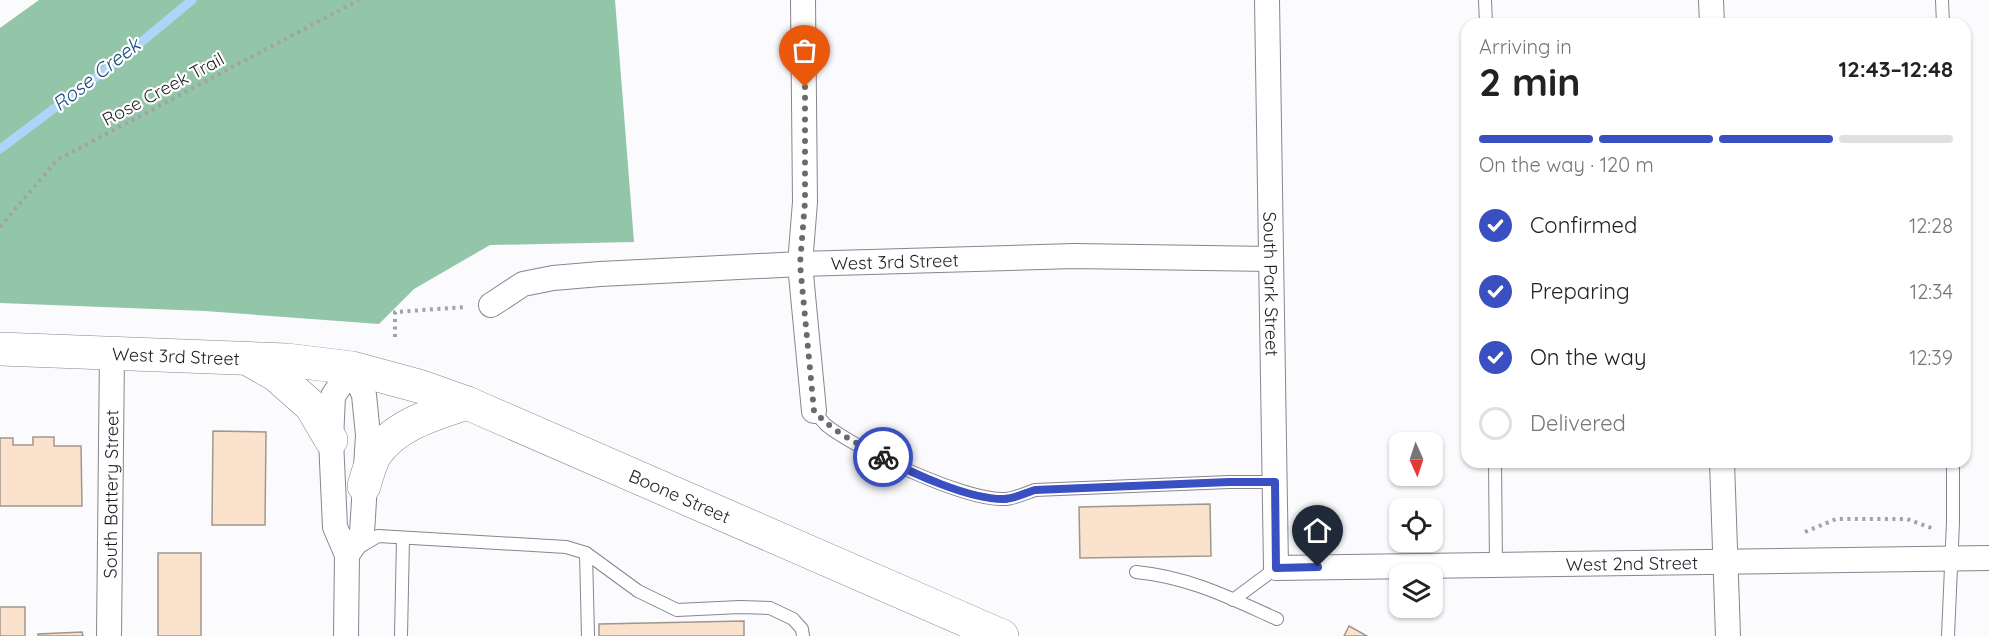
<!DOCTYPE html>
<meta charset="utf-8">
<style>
:root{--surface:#fff;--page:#f6f6f6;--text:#222;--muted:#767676;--line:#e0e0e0;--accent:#3a4fc2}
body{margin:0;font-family:Quicksand,sans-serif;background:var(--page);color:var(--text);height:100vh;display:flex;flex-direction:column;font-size:22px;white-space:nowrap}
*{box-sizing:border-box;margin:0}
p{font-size:20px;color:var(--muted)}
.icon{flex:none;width:33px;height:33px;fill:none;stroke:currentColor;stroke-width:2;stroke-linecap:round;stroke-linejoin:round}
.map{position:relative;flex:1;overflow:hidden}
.details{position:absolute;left:1461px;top:18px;width:510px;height:450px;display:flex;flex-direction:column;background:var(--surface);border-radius:18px;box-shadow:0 2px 4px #0004}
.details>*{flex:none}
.needle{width:39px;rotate:177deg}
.controls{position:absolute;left:1389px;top:432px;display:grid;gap:12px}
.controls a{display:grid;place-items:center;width:54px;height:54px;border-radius:12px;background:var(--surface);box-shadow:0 2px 4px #0004;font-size:30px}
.pin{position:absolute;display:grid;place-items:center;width:51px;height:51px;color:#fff;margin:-62px -26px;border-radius:50% 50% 50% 0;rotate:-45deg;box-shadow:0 0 6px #0007}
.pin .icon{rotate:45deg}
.courier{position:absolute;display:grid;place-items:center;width:60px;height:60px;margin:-30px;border:4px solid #3a4fc2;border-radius:50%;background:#fff;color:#222;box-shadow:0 2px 8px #0007}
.summary em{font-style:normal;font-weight:700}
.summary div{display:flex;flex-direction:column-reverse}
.summary{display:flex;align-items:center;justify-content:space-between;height:102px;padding:0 18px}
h1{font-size:39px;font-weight:700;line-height:45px}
.bar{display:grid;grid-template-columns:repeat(4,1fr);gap:9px 6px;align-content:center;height:72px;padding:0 18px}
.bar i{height:8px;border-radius:4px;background:var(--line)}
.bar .active{background:var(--accent)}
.bar p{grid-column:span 4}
ol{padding:0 18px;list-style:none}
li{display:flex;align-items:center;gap:18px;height:66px}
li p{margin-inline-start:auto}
li .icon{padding:6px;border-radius:50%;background:var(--accent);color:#fff;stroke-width:4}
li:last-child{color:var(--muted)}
li i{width:33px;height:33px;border:3px solid var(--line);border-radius:50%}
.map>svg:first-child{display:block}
.forest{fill:#93c5a9}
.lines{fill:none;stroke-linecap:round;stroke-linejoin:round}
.stream{stroke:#aed4fa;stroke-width:9}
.building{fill:#fbe2cc;stroke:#a1968c;stroke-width:1.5}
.lane-casing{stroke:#898491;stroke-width:14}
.street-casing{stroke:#898491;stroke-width:26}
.secondary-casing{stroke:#898491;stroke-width:34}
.path{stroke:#a3a2a6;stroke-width:4;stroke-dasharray:3 4.5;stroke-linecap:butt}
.lane{stroke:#fff;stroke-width:12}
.street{stroke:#fff;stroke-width:24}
.secondary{stroke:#fff;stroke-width:33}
.done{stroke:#6c6a6f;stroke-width:6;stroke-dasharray:0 10.8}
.route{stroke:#3a4fc2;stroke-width:8}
.labels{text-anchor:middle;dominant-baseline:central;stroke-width:4.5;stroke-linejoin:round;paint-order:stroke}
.street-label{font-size:18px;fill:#1f1d22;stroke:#fff}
.water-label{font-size:20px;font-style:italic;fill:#154c7b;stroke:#fff}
</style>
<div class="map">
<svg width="1989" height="636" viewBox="0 0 1989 636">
<rect width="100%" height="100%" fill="#fbfafd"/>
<path class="forest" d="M 39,0 L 615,0 L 634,242 L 490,245 L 414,289 L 379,324 L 205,311 L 0,303 L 0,28 Z"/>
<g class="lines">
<path class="stream" d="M 0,149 L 128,53 L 192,0"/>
</g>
<g class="building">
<path d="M 213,431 L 266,432 L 265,525 L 212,525 Z"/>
<path d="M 33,437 L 54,437 L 54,446 L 81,446 L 82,506 L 0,506 L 0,438 L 13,438 L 13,445 L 33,445 Z"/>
<path d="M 1210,504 L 1211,556 L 1080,558 L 1079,507 Z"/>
<rect x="158" y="553" width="43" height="83"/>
<rect x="0" y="607" width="25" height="29"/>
<path d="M 744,621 L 744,636 L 599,636 L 599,624 Z"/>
<path d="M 1349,626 L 1367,636 L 1344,636 Z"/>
<path d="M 82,632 L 83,636 L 38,636 L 38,634 Z"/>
</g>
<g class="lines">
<g class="lane-casing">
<g id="lane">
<path d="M 1485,0 L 1486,24"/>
<path d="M 1942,0 L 1943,24"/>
<path d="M 814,411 C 818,416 822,421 826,425 C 857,450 966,501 1004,499 C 1014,499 1026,493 1035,490 L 1229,482 L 1275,482"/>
<path d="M 1495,462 L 1496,565"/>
<path d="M 358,548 L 378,536 L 566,547 L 586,553 L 638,591 L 677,610 L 740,607 L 770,608 L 793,619 L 802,629 L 803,636"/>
<path d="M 586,553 L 588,636"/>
<path d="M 1136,572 C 1189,577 1230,598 1277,619"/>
<path d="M 1233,600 L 1276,568"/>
<path d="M 401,636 L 403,538"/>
<path d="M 1948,636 L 1953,522 L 1953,462"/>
</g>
</g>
<g class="street-casing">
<g id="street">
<path d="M 803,0 L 805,202 L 800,264 L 814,411"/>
<path id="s1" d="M 1267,0 L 1276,568 L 1989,558"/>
<path d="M 1711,0 L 1712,24"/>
<path id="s2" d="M 491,305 L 523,284 L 553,278 L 600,274 L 800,264 L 1074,256 L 1271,259"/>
<path d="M 1722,462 L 1728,636"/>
<path d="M 347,555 L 362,533 L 368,435 L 364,395 L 352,368"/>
<path id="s3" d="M 109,636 L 112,352"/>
<path d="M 346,636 L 347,555 L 335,527 L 331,440 L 333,396 L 352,368"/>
</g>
</g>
<g class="secondary-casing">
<g id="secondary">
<path id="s4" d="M 0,349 L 287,360 L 352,368 L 422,387 L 467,403 L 1002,636"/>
<path d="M 248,359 L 276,375 L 311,406 L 331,440"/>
<path d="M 364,486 C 367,476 370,464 375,455 C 395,424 435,414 467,403"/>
</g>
</g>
<g class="path">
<path d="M 0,227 L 57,160 L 359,0"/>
<path d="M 395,337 L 395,312 L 466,307"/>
<path d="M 1805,532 L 1836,519 L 1907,519 L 1934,529"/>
</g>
<use href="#lane" class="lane"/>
<use href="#street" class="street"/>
<use href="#secondary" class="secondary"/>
</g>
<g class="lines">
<path class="done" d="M 805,87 L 805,202 L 800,264 L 814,411 C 833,432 858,444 883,457"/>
<path class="route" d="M 883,457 C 913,474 969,499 1003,499 C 1014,499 1025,493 1035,490 L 1229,482 L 1275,482 L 1276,568 L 1318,567"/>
</g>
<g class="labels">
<g class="street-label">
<text transform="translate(163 89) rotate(-28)">Rose Creek Trail</text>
<text stroke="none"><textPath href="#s2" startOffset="411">West 3rd Street</textPath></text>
<text stroke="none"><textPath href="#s1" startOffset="284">South Park Street</textPath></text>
<text stroke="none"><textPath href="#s4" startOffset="176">West 3rd Street</textPath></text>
<text stroke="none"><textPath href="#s3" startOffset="142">South Battery Street</textPath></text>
<text stroke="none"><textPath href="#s4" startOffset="705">Boone Street</textPath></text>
<text stroke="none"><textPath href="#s1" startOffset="924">West 2nd Street</textPath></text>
</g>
<g class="water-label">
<text transform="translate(96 74) rotate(-38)">Rose Creek</text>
</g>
</g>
</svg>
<div class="controls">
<a><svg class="needle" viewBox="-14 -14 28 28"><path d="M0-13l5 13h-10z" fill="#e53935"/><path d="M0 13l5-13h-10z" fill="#767676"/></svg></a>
<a><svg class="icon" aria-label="locate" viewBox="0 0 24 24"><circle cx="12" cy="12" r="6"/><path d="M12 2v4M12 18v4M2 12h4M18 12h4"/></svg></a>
<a><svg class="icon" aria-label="layers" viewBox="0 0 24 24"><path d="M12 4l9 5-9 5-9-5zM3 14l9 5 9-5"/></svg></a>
</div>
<div class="pin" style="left:805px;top:87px;background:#ea580c"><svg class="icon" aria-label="bag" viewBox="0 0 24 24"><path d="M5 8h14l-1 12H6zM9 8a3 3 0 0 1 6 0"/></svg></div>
<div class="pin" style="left:1318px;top:567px;background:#1f2937"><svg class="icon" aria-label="home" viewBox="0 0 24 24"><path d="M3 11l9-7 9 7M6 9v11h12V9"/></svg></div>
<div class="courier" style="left:883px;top:457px"><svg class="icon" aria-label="bike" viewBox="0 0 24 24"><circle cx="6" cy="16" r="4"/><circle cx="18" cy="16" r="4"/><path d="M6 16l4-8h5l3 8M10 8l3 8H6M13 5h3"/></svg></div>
<section class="details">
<div class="summary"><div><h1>2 min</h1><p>Arriving in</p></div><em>12:43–12:48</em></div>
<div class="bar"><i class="active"></i><i class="active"></i><i class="active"></i><i></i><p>On the way · 120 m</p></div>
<ol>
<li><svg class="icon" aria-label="check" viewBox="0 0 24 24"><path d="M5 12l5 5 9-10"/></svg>Confirmed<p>12:28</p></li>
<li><svg class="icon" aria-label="check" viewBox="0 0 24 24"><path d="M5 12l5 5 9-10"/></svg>Preparing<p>12:34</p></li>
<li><svg class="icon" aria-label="check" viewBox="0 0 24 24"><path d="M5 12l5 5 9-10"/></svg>On the way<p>12:39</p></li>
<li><i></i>Delivered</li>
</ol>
</section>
</div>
